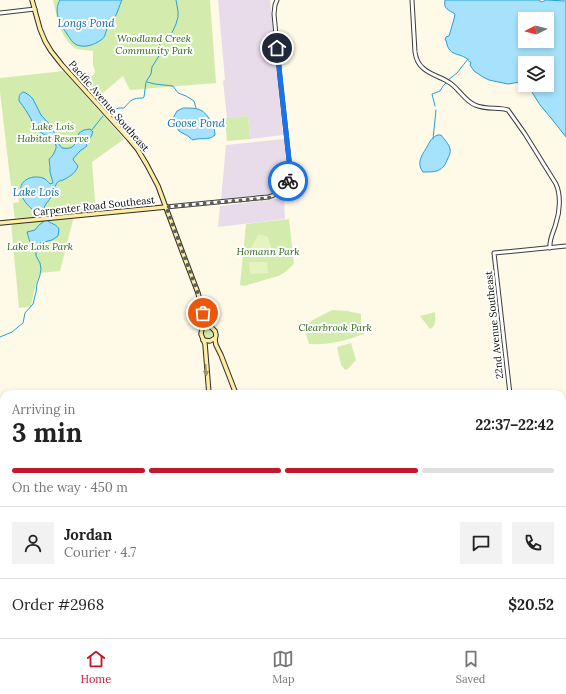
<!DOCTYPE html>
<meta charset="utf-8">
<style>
:root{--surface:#fff;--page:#f2f2f2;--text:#222;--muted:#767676;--line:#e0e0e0;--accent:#c5172c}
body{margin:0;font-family:Lora,serif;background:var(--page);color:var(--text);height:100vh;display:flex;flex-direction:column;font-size:15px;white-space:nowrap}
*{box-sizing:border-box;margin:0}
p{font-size:13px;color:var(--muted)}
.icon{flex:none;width:22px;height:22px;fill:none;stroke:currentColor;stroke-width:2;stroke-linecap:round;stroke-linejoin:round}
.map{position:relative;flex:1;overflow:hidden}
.panel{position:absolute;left:0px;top:390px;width:566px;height:248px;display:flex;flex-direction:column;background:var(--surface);border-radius:12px 12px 0 0;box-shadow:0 2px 6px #0003}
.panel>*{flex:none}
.needle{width:26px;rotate:264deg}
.tools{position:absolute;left:518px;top:12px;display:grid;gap:8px}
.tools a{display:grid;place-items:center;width:36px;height:36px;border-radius:0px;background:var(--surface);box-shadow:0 2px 6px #0003;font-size:20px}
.pin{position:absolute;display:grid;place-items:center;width:34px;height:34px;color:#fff;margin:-17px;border:2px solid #fff;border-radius:50%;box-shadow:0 1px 4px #0007}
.courier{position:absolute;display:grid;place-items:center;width:40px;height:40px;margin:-20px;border:3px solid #1a73e8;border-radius:50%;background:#fff;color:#222;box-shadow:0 1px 5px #0007}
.head em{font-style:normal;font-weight:700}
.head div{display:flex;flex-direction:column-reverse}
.head{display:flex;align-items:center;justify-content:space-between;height:68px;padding:0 12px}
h1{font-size:26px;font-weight:700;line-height:30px}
.bar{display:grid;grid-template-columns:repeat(4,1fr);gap:6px 4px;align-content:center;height:48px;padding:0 12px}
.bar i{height:5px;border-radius:3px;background:var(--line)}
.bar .active{background:var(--accent)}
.bar p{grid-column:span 4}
.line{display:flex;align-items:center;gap:10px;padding:0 12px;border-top:1px solid var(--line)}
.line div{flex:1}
.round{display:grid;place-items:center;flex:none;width:42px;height:42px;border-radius:0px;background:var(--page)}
.tabs{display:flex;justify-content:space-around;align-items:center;height:56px;border-top:1px solid var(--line);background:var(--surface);font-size:11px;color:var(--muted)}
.tabs a{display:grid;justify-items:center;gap:2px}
.tabs .active{color:var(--accent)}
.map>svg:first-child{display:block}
.industrial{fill:#e8dcea}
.green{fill:#d3ecae}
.pitch{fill:#e5f3c0}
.water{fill:#a6e2fc;stroke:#279fd9;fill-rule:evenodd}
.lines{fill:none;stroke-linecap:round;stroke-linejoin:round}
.stream{stroke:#279fd9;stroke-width:1}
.tertiary-casing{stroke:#3d3d3d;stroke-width:5}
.secondary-casing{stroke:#2c2c2c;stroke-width:5.5}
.tertiary{stroke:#fff;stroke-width:3}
.secondary{stroke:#ffeea2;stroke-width:3.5}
.oneway{fill:#9d9365}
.done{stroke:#605e57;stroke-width:4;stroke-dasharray:0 7.2}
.route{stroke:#1a73e8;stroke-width:5}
.labels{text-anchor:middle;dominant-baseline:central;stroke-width:4;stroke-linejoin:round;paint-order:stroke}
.park-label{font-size:10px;font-style:italic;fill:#2c6616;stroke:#fff}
.street-label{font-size:10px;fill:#0a0a0a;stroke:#fff}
.water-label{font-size:11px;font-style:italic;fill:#0a6ca5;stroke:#fff}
</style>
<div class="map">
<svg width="566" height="638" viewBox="0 0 566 638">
<rect width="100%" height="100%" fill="#fff9e7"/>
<g class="industrial">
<path d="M 218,0 L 270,0 L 283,135 L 250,139 L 248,116 L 227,118 L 223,81 L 225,80 Z"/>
<path d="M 284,139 L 287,170 L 285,178 L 282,185 L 276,192 L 269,195 L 221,200 L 226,145 Z"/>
<path d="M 284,198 L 285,219 L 218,227 L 220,206 Z"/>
<path d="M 236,634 L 251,634 L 251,636 L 273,634 L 274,638 L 237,638 Z"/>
</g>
<g class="green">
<path d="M 53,0 L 210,0 L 216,83 L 130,90 L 123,76 L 98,97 L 85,83 L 93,75 L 95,72 L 94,67 L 93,66 L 93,51 L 76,49 C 59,36 58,20 53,0 Z"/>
<path d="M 64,71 L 124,139 L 92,162 L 96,214 L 74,216 L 60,271 L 40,273 L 34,291 L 31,306 L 19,308 L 11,222 L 15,221 L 13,203 L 19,202 L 17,186 L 11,186 L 0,92 L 0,78 Z"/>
<path d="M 248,116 L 250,139 L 227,141 L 225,118 Z"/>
<path d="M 289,219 L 294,264 L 284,273 L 278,276 L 244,286 L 240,285 L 246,224 Z"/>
<path d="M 332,310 L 348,311 L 361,314 L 361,325 L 364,334 C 344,341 330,345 309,344 L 304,327 L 311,321 Z"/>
<path d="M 435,312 C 435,318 437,326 430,329 L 420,316 Z"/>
<circle cx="208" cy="333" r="6"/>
<path d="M 351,343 L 356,360 L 348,369 L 345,370 L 341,365 L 337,347 Z"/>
<path d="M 0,568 L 4,568 L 4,590 L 0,587 Z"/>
</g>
<g class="pitch">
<path d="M 259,234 L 268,237 L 273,254 L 272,255 L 254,258 L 251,247 Z"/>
<path d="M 249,262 L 267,262 L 268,273 L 250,274 Z"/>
<path d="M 153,634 L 173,634 L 172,637 L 154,638 Z"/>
</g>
<g class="water">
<path d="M 60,0 L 122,0 C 119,6 118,12 115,17 C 114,21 110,23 108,27 C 105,32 106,37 101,40 C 94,45 85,48 77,45 C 72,43 70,38 67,34 C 60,24 53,12 60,0 Z"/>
<path d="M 445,0 L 538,0 L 542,2 L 546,0 L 566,1 L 566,137 L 551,118 L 540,105 L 530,89 L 520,82 L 508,84 L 489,80 L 483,77 L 474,71 L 470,65 L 471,63 C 462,50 449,60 446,40 L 445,40 L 446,37 L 449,36 L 454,19 L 455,14 C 449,10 443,9 445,0 ZM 525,19 L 547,19 L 547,41 L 525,41 ZM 525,63 L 547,63 L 547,85 L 525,85 Z"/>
<path d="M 24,92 L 29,95 L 33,99 L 41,115 L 53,128 L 55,136 L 58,143 L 62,148 C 74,150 76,144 79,133 L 84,130 L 90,129 L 93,132 C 92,134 92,136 90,138 C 88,141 85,141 87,146 L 80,151 L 73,159 L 74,161 L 78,166 C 76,172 71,176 65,179 C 62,181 59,180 57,183 C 54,187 53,193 51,197 C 49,201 45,204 44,208 C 43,211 44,215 45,217 C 47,224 55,222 59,229 L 58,236 L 52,240 L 40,243 L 37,249 C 30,247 29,238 27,232 L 35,230 L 39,225 L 43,222 L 42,217 C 37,213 27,206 24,200 C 17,189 21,179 34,177 C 37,177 40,177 43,178 C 46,179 48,182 50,184 L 53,183 L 50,172 L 50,167 L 49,159 C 52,157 53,155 55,151 C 61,139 41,135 35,128 C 33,125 32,122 31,119 C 27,112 24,107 19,101 C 19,97 19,93 24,92 Z"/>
<path d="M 183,108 C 197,108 203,108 210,120 C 213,125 215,129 215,135 C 209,141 201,137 193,140 L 189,137 L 188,136 L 179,131 L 172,120 L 177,111 Z"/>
<path d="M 438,135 L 441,135 C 444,139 449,144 450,149 C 451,152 449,156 448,158 C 443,172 436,172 423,172 C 416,163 422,155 427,147 C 430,141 432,137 438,135 Z"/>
</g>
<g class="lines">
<g class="stream">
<path d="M 448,80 L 457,73 L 468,59"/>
<path d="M 147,82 L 155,84 L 173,86 L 178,93 L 186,96 L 194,101 L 196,108"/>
<path d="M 435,106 L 432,94 L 440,91 L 443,86 L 446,83"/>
<path d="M 110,111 L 119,108 L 124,108 C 131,100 132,98 143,98 L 144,97 L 146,82 L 151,74 L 152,67 L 162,51 L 159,43 L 160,41 L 168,37 L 171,35 L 176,24 L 178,17 L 178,11 L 176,0"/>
<path d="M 91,131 L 103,116"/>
<path d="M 433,139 L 436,110"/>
<path d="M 0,337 L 12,332 L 23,323 L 25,313 L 33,304 L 36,292 L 37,284 L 40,275 L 41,269 L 40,263 L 36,256 L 36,248"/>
</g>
<g class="tertiary-casing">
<g id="tertiary">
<path d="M 412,0 L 415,52 C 416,59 418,64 423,68 C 430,75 442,77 450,83 C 459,89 465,101 475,105 C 486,110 498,107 508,110 L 525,134 L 556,184 C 561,195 560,211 556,223 C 554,232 549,238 550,248"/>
<path d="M 0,13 L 35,9"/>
<path d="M 166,207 L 268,197 C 282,194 289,183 290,169 L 280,78 L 274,14 L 275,5 L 277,0"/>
<path d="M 510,394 L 494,253 L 566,246"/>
<path d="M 552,634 L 552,638"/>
</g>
</g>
<g class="secondary-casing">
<g id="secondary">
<path d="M 32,0 L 40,29 L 45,41 L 51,51 L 62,65 L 129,139 L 138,150 L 147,165 L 158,186 L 182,251 L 198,293 L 203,315 L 209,325 L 215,331 L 216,335 L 215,340 L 216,345 L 221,355 L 236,394"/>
<path d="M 0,223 L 166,207"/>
<path d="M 203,316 L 203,323 L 201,334 L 205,344 L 209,394"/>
<path d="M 203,340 L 210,341 L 215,338"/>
<path d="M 562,417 L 566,414"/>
<path d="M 228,634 L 228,638"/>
<path d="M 293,638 L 294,634"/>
</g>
</g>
<use href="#tertiary" class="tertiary"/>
<use href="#secondary" class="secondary"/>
</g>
<defs><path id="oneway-solid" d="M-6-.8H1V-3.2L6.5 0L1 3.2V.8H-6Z"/></defs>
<use class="oneway" href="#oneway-solid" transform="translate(206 370) rotate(85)"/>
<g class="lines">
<path class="done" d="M 203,313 L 198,293 L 166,207 L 268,198 C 277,195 285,189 288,181"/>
<path class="route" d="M 277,48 L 290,169 L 288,181"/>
</g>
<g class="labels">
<g class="park-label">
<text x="154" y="38">Woodland Creek<tspan x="154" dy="12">Community Park</tspan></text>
<text x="53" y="126">Lake Lois<tspan x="53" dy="12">Habitat Reserve</tspan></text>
<text x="40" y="246">Lake Lois Park</text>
<text x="268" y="251">Homann Park</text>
<text x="335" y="327">Clearbrook Park</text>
</g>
<g class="street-label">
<text transform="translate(109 106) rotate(49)">Pacific Avenue Southeast</text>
<text transform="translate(94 206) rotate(-6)">Carpenter Road Southeast</text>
<text transform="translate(494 325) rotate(-96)">22nd Avenue Southeast</text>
</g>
<g class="water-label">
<text x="86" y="23">Longs Pond</text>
<text x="196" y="123">Goose Pond</text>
<text x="36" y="192">Lake Lois</text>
</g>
</g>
</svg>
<div class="tools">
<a><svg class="needle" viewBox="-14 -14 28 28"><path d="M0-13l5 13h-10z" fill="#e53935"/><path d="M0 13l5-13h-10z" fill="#767676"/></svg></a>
<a><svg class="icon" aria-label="layers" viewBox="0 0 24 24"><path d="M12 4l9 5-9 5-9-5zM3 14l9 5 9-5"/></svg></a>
</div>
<div class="pin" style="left:203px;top:313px;background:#ea580c"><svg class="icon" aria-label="bag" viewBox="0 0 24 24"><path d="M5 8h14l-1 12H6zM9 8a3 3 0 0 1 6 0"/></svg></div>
<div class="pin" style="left:277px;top:48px;background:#1f2937"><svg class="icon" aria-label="home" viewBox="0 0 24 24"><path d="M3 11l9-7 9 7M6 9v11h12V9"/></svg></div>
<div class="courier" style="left:288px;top:181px"><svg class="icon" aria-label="bike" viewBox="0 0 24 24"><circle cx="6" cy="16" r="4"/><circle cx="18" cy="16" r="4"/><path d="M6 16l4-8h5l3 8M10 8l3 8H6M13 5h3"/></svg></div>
<section class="panel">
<div class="head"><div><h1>3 min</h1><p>Arriving in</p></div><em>22:37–22:42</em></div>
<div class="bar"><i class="active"></i><i class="active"></i><i class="active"></i><i></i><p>On the way · 450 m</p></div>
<div class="line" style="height:72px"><a class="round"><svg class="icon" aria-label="person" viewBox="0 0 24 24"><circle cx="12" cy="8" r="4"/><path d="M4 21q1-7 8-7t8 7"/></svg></a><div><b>Jordan</b><p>Courier · 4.7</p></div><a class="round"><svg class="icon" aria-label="chat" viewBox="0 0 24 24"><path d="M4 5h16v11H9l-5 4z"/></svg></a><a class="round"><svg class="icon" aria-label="phone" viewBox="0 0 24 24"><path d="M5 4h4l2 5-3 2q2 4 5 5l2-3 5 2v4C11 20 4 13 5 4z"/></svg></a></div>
<div class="line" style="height:52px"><div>Order #2968</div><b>$20.52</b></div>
</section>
</div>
<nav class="tabs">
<a class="active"><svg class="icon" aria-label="home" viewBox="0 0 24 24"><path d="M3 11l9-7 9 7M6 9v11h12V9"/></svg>Home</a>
<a><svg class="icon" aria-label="map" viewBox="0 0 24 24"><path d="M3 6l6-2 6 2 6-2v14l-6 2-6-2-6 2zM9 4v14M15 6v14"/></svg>Map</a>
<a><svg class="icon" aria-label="saved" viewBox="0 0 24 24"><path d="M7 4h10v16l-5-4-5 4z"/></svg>Saved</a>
</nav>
